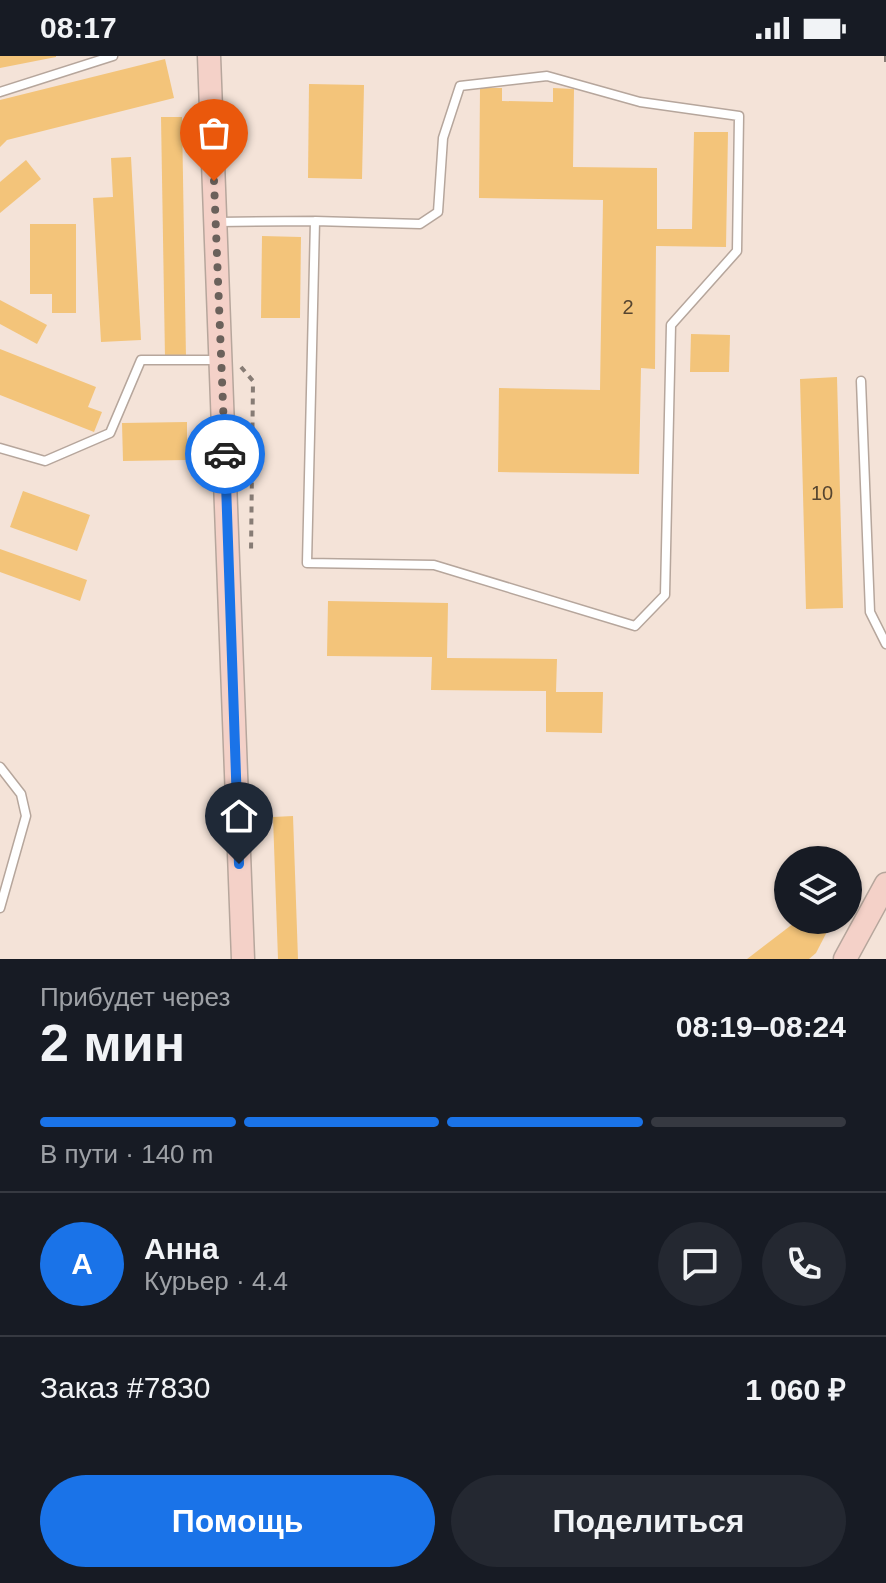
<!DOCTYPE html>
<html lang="ru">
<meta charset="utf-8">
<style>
:root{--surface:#171b24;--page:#242831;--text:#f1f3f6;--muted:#9ea1a6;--line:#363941;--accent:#1a73e8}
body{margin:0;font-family:Arial,sans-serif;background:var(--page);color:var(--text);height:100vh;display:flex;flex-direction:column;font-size:30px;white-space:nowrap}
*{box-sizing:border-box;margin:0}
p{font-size:26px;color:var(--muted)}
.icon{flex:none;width:44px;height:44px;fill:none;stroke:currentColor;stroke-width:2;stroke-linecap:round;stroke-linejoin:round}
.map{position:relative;height:903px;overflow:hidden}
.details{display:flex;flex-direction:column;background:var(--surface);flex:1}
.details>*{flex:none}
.controls{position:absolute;left:774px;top:790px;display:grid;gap:16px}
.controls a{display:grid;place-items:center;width:88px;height:88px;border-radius:50%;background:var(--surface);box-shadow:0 2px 6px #0004;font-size:40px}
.pin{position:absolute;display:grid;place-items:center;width:68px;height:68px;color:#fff;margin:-82px -34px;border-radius:50% 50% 50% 0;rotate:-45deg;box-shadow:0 0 8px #0007}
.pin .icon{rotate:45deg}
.courier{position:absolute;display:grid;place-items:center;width:80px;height:80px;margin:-40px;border:6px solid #1a73e8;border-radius:50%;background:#fff;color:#222;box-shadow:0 2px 10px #0007}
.headline em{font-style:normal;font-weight:600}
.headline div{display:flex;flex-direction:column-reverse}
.headline{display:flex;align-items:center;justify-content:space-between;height:136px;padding:0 40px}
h1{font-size:52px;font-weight:600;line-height:60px}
.bar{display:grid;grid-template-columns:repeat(4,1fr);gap:12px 8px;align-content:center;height:96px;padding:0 40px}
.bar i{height:10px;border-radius:6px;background:var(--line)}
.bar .current{background:var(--accent)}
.bar p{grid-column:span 4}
.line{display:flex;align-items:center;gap:20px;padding:0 40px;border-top:2px solid var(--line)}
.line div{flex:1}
.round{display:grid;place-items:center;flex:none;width:84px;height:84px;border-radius:42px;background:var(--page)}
.button{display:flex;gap:16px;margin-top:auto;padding:16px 40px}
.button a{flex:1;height:92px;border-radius:48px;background:var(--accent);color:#fff;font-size:32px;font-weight:600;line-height:92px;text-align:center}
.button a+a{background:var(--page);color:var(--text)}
.status{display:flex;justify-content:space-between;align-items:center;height:56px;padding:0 40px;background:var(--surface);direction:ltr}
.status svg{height:22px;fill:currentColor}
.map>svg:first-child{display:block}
.building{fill:#f3c47a}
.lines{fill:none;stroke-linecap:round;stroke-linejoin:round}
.lane-casing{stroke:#b6a69c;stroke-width:11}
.secondary-casing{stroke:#b6a69c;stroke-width:25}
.path{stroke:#877c75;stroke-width:4;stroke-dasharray:6 6;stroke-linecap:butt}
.lane{stroke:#fff;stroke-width:8}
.secondary{stroke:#f4d1c8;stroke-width:22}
.done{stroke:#6b615b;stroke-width:8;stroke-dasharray:0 14.4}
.route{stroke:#1a73e8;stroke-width:10}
.labels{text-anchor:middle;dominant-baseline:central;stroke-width:6;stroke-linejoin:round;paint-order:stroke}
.number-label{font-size:20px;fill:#564530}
</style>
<div class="status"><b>08:17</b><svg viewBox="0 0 49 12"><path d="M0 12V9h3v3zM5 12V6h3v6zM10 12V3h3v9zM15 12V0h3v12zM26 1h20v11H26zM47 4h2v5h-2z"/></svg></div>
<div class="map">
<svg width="886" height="903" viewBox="0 0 886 903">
<rect width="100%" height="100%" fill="#f4e3d8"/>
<g class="building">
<path d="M 0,0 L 56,0 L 56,1 L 0,12 Z"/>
<path d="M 165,3 L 174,42 L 7,84 L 0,91 L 0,44 Z"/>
<path d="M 309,28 L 364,29 L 362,123 L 308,122 Z"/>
<path d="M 480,32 L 502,32 L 502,45 L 553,46 L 553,32 L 574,33 L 573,111 L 657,112 L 657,173 L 692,173 L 694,76 L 728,76 L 726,191 L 656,190 L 655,313 L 641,312 L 639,418 L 498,416 L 499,332 L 600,334 L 603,144 L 479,142 Z"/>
<path d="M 161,61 L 182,61 L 186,302 L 165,302 Z"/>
<path d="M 131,101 L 141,284 L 101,286 L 93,142 L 113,141 L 111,102 Z"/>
<path d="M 26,104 L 41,123 L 0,157 L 0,126 Z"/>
<path d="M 30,168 L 76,168 L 76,257 L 52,257 L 52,238 L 30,238 Z"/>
<path d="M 262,180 L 301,181 L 300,262 L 261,262 Z"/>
<path d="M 0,244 L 47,269 L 37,288 L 0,268 Z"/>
<path d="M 691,278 L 730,279 L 729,316 L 690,316 Z"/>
<path d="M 0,293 L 96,331 L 88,351 L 102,356 L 94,376 L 0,339 Z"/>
<path d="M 837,321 L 843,552 L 806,553 L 800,323 Z"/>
<path d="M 187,366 L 187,404 L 123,405 L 122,367 Z"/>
<path d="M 23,435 L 90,459 L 77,495 L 10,471 Z"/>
<path d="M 0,493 L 87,524 L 80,545 L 0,516 Z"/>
<path d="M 328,545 L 448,547 L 447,602 L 557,603 L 556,636 L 603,636 L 602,677 L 546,676 L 546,635 L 431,634 L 432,601 L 327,600 Z"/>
<path d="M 293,760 L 298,903 L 278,903 L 273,761 Z"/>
<path d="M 798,864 L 833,864 L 816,897 L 809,903 L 747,903 Z"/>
</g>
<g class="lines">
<g class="lane-casing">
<g id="lane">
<path d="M 0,36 L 113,0"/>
<path d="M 217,166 L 315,165 L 307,507 L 434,509 L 635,570 L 665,539 L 671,269 L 737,195 L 739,60 L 640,46 L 547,20 L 460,30 L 443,82 L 438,156 L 420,168 L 315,165"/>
<path d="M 861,325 L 870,556 L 886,588"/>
<path d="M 0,392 L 45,405 L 110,377 L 141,304 L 219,304"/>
<path d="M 0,711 L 21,738 L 26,760 L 0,852"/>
</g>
</g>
<g class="secondary-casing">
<g id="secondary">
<path d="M 209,0 L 243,903"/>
<path d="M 845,903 L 886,828"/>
</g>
</g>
<g class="path">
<path d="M 886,0 L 886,7"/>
<path d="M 241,311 L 253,325 L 251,498"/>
</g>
<use href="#lane" class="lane"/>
<use href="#secondary" class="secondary"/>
</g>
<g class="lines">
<path class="done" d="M 214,125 L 225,398"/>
<path class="route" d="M 225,398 L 239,808"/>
</g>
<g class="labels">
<g class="number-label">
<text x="628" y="251">2</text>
<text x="822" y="437">10</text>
</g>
</g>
</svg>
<div class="controls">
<a><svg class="icon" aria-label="layers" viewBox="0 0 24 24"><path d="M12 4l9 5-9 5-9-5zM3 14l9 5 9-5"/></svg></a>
</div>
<div class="pin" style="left:214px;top:125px;background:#ea580c"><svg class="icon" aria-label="bag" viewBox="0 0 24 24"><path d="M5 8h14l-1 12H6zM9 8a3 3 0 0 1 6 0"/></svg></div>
<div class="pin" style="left:239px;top:808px;background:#1f2937"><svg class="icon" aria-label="home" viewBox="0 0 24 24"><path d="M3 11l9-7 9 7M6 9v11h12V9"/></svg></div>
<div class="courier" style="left:225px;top:398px"><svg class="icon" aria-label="car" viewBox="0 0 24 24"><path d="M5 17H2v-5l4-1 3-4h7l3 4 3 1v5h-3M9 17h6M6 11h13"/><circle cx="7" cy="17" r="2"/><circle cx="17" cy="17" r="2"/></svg></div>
</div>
<section class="details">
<div class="headline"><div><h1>2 мин</h1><p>Прибудет через</p></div><em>08:19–08:24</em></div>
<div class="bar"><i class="current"></i><i class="current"></i><i class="current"></i><i></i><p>В пути · 140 m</p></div>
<div class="line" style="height:144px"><b class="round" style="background:var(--accent);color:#fff">А</b><div><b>Анна</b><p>Курьер · 4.4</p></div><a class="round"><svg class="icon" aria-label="chat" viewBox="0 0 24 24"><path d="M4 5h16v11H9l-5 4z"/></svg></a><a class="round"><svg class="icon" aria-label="phone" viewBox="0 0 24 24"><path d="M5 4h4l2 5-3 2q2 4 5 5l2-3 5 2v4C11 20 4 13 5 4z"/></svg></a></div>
<div class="line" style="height:104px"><div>Заказ #7830</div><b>1 060 ₽</b></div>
<div class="button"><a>Помощь</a><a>Поделиться</a></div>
</section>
